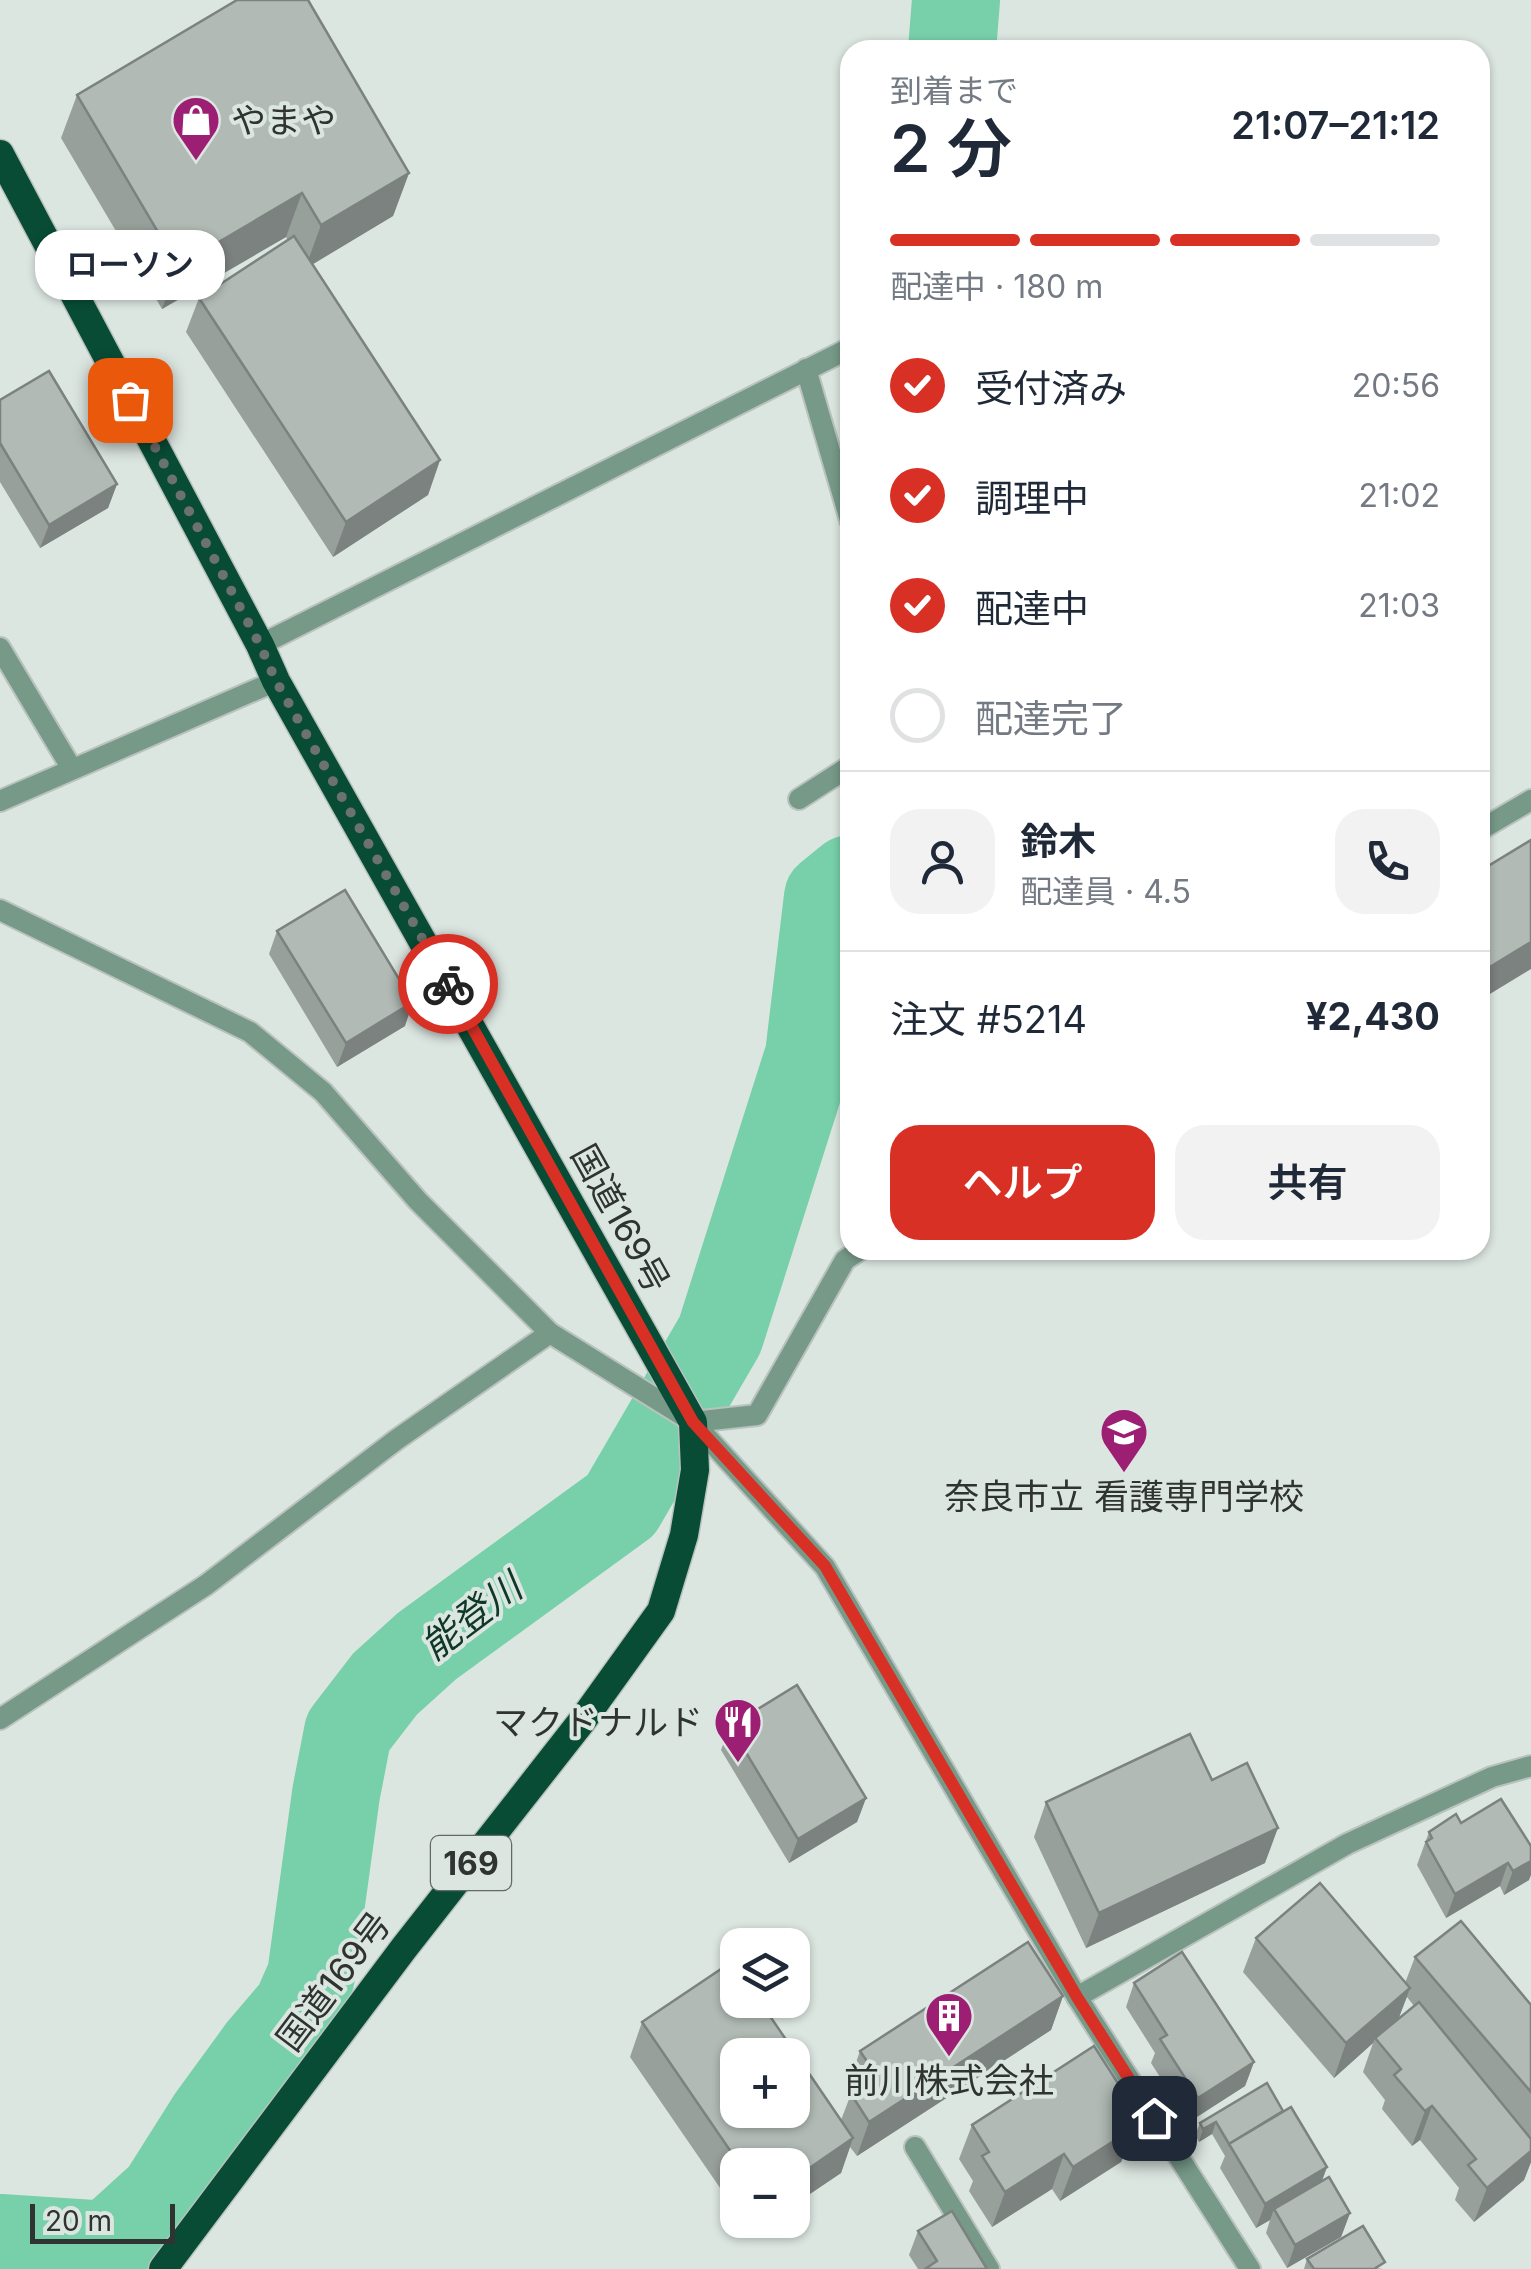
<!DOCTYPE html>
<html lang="ja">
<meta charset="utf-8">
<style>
:root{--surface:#fff;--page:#f2f2f3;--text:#1f2937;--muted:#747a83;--line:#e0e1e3;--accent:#d93025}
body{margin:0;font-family:Inter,"Noto Sans JP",sans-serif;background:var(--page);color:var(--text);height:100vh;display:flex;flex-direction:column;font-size:38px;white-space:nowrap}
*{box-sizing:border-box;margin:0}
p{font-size:32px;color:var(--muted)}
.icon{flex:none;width:55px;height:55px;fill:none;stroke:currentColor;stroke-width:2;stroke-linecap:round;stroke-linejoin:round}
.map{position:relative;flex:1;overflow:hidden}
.sheet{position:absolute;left:840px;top:40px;width:650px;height:1220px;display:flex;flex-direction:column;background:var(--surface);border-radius:30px;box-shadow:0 2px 8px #0004}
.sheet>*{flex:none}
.buttons{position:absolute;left:720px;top:1928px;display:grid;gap:20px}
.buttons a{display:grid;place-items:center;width:90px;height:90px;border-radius:20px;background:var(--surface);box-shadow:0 2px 8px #0004;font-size:50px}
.scale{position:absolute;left:30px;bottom:25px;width:145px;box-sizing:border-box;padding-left:10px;border:5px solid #2f3331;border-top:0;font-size:28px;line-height:35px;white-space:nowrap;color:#2f3331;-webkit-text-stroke:8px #dce6e1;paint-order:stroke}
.pin{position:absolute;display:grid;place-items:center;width:85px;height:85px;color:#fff;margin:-42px;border-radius:20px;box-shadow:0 5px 15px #0006}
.courier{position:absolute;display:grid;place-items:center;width:100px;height:100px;margin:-50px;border:8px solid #d93025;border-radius:50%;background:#fff;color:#222;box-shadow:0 2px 12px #0007}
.bubble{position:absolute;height:70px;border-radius:30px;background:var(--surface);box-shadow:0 2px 8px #0004;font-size:32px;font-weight:600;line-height:70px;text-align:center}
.overview em{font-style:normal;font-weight:600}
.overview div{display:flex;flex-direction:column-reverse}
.overview{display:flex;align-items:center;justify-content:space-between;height:170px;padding:0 50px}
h1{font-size:65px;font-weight:600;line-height:75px}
.bar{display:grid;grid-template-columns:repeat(4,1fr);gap:15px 10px;align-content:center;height:120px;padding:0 50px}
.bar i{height:12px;border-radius:8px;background:var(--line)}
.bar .active{background:var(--accent)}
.bar p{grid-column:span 4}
.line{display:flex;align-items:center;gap:25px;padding:0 50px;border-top:2px solid var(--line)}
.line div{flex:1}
.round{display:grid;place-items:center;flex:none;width:105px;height:105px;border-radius:30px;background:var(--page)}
ol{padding:0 50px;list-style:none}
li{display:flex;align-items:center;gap:30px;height:110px}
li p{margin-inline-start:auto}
li .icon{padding:10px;border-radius:50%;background:var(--accent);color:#fff;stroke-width:4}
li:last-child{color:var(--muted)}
li i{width:55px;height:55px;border:5px solid var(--line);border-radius:50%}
.action{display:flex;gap:20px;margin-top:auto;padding:20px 50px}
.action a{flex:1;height:115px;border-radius:30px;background:var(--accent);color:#fff;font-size:40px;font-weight:600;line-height:115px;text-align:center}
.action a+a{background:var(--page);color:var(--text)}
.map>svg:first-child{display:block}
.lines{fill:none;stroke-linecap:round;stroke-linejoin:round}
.river{stroke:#78d0aa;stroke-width:88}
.minor-casing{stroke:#b9c2be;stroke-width:24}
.tertiary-casing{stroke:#b9c2be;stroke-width:24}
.trunk-casing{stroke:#b9c2be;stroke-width:31}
.minor{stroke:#769988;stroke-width:20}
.tertiary{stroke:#769988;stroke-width:20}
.trunk{stroke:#084c36;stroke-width:28}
.wall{fill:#98a09c;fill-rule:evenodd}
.shaded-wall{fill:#7c827f}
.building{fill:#b1bab5;stroke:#7c827f;stroke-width:2.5;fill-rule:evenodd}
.done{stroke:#6c726f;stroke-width:10;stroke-dasharray:0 18}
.route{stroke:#d93025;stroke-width:12}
.labels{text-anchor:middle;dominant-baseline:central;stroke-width:8;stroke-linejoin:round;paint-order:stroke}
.shield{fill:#dce6e1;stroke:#636966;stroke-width:2.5}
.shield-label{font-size:32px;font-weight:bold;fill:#2f3331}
.poi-label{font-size:35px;fill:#2f3331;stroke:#dce6e1}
.street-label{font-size:35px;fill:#2f3331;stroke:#dce6e1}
.water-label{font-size:38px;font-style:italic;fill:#103829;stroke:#dce6e1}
</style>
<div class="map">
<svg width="1531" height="2269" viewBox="0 0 1531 2269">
<rect width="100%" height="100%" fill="#dce6e1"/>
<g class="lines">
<g class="river">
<path d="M 952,50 L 956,0"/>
<path d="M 0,2238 L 108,2245 L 163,2195 L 211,2119 L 262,2049 L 297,2008 L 311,1976 L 336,1794 L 348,1732 L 385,1684 L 427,1646 L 621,1505 L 720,1335 L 809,1055 L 828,897 L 850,879"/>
</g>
<g class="minor-casing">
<g id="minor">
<path d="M 806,369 L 850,520"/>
<path d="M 260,645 L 850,348"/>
<path d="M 0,648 L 72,769"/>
<path d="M 799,799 L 850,766"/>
<path d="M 0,801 L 276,681"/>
<path d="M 1480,830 L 1531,800"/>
<path d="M 0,910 L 250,1032 L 323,1092 L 418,1201 L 550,1333 L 693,1422 L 757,1415 L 845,1260 L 860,1250"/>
<path d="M 0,1719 L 206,1585 L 396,1440 L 550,1333"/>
<path d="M 1077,1997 L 1347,1844 L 1492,1777 L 1531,1766"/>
<path d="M 915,2147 L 989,2269"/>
</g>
</g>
<g class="tertiary-casing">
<path id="tertiary" d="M 693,1422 L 825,1567 L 1077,1997 L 1250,2269"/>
</g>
<g class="trunk-casing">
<path id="trunk" d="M 0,154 L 260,645 L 276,681 L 693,1422 L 695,1470 L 684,1535 L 661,1611 L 582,1721 L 404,1948 L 163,2269"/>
</g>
<use href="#minor" class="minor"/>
<use href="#tertiary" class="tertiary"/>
<use href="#trunk" class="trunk"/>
</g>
<g class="wall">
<path d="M 77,95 L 409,173 L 393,216 L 312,264 L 440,460 L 428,495 L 333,557 L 186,332 L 199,298 L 288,241 L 286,237 L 162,309 L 61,138 Z"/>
<path d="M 0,400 L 117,484 L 108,508 L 40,548 L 0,482 Z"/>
<path d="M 277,931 L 405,1026 L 337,1067 L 269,954 Z"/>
<path d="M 730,1726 L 866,1798 L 857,1822 L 789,1863 L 721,1750 Z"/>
<path d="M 1212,1780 L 1265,1863 L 1086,1948 L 1034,1837 L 1046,1802 Z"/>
<path d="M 1461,1823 L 1529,1880 L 1504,1895 L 1500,1886 L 1446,1918 L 1417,1865 L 1429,1832 Z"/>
<path d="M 1256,1938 L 1405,1983 L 1415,1957 L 1531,2005 L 1531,2162 L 1524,2180 L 1474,2222 L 1455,2200 L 1459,2188 L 1420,2140 L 1412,2146 L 1382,2109 L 1385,2100 L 1363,2072 L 1373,2043 L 1334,2078 L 1243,1972 ZM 1407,1997 L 1414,2006 L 1398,2019 Z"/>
<path d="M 1134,1983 L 1254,2062 L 1245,2086 L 1189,2122 L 1151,2063 L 1155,2053 L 1126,2007 Z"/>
<path d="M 1063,1996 L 1051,2030 L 857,2156 L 850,2147 L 841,2173 L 792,2206 L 792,2165 L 738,2165 L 738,2214 L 630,2057 L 642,2022 L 841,2120 L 851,2094 L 853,2092 L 848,2085 L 860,2051 Z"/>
<path d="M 1283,2111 L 1327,2167 L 1322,2181 L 1350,2213 L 1341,2237 L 1287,2268 L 1266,2233 L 1270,2220 L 1256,2228 L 1220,2168 L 1225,2156 L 1212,2134 L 1199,2142 L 1195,2135 L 1200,2123 Z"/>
<path d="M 972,2125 L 1127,2151 L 1121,2162 L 1060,2201 L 1052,2189 L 992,2227 L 969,2191 L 973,2181 L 959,2159 Z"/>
<path d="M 742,2220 L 772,2220 L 751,2234 Z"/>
<path d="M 918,2231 L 987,2269 L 918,2269 L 909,2255 Z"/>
<path d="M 1307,2259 L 1383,2269 L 1304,2269 Z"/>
</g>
<g class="shaded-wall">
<path d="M 409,173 L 393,216 L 305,269 L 321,225 Z"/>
<path d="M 302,193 L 286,237 L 162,309 L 178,266 Z"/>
<path d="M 440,460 L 428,495 L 333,557 L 346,522 Z"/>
<path d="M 117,484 L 108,508 L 40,548 L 49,525 Z"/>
<path d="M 1531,942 L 1531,969 L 1480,1000 L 1480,973 Z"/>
<path d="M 413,1002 L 405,1026 L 337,1067 L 346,1043 Z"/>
<path d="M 866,1798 L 857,1822 L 789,1863 L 798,1839 Z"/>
<path d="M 1278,1828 L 1265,1863 L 1086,1948 L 1099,1913 Z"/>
<path d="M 1531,1861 L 1531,1875 L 1529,1880 L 1504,1895 L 1513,1871 Z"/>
<path d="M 1508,1863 L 1500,1886 L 1446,1918 L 1455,1894 Z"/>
<path d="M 1410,1988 L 1397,2023 L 1375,2038 L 1373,2043 L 1334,2078 L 1346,2043 Z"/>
<path d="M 1063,1996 L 1051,2030 L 857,2156 L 869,2122 Z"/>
<path d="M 1254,2062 L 1245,2086 L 1189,2122 L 1198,2098 Z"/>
<path d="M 1432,2106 L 1420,2140 L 1412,2146 L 1425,2111 Z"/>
<path d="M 1139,2116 L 1121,2162 L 1060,2201 L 1073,2167 L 1129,2122 Z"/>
<path d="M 1216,2122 L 1212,2134 L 1199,2142 L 1203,2129 Z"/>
<path d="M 853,2138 L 841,2173 L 792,2206 L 792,2180 Z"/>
<path d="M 1531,2151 L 1531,2162 L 1524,2180 L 1474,2222 L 1487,2188 Z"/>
<path d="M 1064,2154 L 1052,2189 L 992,2227 L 1005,2192 Z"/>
<path d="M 1327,2167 L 1318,2191 L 1274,2209 L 1270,2220 L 1256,2228 L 1265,2204 Z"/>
<path d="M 1350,2213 L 1341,2237 L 1287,2268 L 1295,2245 Z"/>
<path d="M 756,2220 L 772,2220 L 751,2234 Z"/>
</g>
<g class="building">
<path d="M 237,0 L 308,0 L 409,173 L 321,225 L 302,193 L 178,266 L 77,95 Z"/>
<path d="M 294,236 L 440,460 L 346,522 L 199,298 Z"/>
<path d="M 49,371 L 117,484 L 49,525 L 0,443 L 0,400 Z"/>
<path d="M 1531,840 L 1531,942 L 1480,973 L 1480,871 Z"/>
<path d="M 345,890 L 413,1002 L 346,1043 L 277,931 Z"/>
<path d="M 797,1685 L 866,1798 L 798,1839 L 730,1726 Z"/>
<path d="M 1190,1734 L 1212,1780 L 1247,1763 L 1278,1828 L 1099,1913 L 1046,1802 Z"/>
<path d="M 1501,1799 L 1531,1846 L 1531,1861 L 1513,1871 L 1508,1863 L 1455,1894 L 1426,1842 L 1432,1838 L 1429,1832 L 1456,1814 L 1461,1823 Z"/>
<path d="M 1320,1883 L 1410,1988 L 1346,2043 L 1256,1938 Z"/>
<path d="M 1461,1921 L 1531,2005 L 1531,2092 L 1415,1957 Z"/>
<path d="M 1028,1942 L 1063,1996 L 869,2122 L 851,2094 L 877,2076 L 860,2051 Z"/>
<path d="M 1182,1952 L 1254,2062 L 1198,2098 L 1160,2039 L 1167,2035 L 1134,1983 Z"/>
<path d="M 733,1961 L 738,1968 L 738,2000 L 759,2000 L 853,2138 L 792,2180 L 792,2165 L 740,2165 L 642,2022 ZM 738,2055 L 792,2055 L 792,2110 L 738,2110 Z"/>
<path d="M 1419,2002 L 1531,2139 L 1531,2151 L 1487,2188 L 1468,2165 L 1476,2159 L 1432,2106 L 1425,2111 L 1394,2075 L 1401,2069 L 1375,2038 Z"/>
<path d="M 1094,2046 L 1139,2116 L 1129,2122 L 1134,2128 L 1073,2167 L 1064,2154 L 1005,2192 L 982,2156 L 989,2152 L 972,2125 Z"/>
<path d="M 1267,2083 L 1283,2111 L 1229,2144 L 1216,2122 L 1203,2129 L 1200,2123 Z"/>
<path d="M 1291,2107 L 1327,2167 L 1265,2204 L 1229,2144 Z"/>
<path d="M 1329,2177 L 1350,2213 L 1295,2245 L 1274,2209 Z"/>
<path d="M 952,2211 L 987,2269 L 925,2269 L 937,2261 L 918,2231 Z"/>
<path d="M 1363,2226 L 1385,2262 L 1374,2269 L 1314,2269 L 1307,2259 Z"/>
</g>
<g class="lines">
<path class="done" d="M 130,400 L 260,645 L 276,681 L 448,984"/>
<path class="route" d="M 448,984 L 693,1422 L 825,1566 L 1077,1997 L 1154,2118"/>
</g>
<defs>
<g id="shop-pin" transform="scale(2.5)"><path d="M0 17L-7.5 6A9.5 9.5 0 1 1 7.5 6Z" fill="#9d1f74" stroke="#dce6e1"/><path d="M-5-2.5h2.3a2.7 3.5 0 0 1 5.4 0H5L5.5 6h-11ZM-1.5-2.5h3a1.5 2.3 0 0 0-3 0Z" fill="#fff"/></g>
<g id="school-pin" transform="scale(2.5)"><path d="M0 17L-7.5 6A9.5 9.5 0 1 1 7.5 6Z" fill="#9d1f74" stroke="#dce6e1"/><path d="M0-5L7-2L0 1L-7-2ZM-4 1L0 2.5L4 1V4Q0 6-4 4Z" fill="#fff"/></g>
<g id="restaurant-pin" transform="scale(2.5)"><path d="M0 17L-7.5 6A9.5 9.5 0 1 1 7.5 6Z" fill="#9d1f74" stroke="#dce6e1"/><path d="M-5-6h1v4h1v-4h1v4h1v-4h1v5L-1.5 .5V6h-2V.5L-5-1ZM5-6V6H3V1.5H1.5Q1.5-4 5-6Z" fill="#fff"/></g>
<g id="building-pin" transform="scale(2.5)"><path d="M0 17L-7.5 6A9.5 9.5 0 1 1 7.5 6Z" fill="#9d1f74" stroke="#dce6e1"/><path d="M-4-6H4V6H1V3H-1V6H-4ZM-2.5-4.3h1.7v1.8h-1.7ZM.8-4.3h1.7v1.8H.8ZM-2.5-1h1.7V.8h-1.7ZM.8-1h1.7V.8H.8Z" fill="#fff"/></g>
</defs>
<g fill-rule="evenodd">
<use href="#shop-pin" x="196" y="120"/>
<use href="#school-pin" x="1124" y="1432"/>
<use href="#restaurant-pin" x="738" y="1722"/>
<use href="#building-pin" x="949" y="2016"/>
</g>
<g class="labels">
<rect class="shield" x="431" y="1836" width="80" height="54" rx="8"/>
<g class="shield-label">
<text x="471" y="1863">169</text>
</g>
<g class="poi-label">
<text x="231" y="120" text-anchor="start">やまや</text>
<text x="1124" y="1496">奈良市立 看護専門学校</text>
<text x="703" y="1722" text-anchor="end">マクドナルド</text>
<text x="949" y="2080">前川株式会社</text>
</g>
<g class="street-label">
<text transform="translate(621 1218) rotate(61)">国道169号</text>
<text transform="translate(333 1981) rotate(-53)">国道169号</text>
</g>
<g class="water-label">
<text transform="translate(471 1616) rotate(-37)">能登川</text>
</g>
</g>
</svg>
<div class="buttons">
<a><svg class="icon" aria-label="layers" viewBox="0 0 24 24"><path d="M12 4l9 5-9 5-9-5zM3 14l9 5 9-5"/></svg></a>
<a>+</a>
<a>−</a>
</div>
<div class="scale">20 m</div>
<div class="pin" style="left:130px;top:400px;background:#ea580c"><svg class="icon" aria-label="bag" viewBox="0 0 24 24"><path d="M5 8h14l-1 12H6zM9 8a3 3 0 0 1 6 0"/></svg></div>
<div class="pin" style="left:1154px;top:2118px;background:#1f2937"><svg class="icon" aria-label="home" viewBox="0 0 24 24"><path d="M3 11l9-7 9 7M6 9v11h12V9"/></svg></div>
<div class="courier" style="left:448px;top:984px"><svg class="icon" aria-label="bike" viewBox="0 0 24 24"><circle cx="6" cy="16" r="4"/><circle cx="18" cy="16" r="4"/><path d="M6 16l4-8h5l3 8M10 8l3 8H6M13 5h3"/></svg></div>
<div class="bubble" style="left:35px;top:230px;width:190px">ローソン</div>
<section class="sheet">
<div class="overview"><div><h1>2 分</h1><p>到着まで</p></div><em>21:07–21:12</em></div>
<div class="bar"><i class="active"></i><i class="active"></i><i class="active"></i><i></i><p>配達中 · 180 m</p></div>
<ol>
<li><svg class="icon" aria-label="check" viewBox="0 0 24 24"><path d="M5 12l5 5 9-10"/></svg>受付済み<p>20:56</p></li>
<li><svg class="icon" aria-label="check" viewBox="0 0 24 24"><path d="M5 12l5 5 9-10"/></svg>調理中<p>21:02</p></li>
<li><svg class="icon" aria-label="check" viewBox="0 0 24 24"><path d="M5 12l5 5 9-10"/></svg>配達中<p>21:03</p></li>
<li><i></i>配達完了</li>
</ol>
<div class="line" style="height:180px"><a class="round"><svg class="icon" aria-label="person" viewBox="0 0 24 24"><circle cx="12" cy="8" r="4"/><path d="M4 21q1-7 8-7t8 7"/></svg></a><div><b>鈴木</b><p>配達員 · 4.5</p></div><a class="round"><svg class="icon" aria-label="phone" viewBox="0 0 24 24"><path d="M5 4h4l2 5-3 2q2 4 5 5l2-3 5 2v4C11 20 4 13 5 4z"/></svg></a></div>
<div class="line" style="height:130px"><div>注文 #5214</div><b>¥2,430</b></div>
<div class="action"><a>ヘルプ</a><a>共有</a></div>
</section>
</div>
